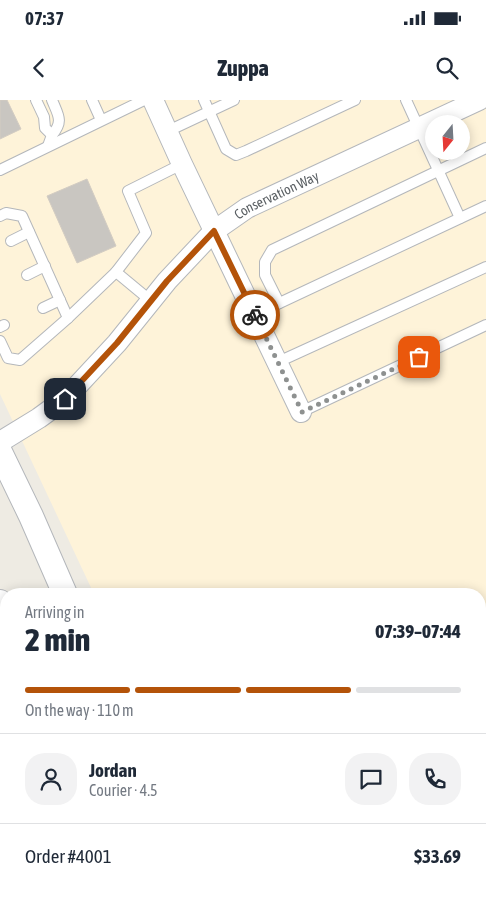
<!DOCTYPE html>
<meta charset="utf-8">
<style>
:root{--surface:#fff;--page:#f2f2f3;--text:#1f2937;--muted:#747a83;--line:#e0e1e3;--accent:#b45309}
body{margin:0;font-family:"Asap Condensed",sans-serif;background:var(--page);color:var(--text);height:100vh;display:flex;flex-direction:column;font-size:19px;white-space:nowrap}
*{box-sizing:border-box;margin:0}
p{font-size:16px;color:var(--muted)}
.icon{flex:none;width:28px;height:28px;fill:none;stroke:currentColor;stroke-width:2;stroke-linecap:round;stroke-linejoin:round}
.map{position:relative;flex:1;overflow:hidden}
.side{position:absolute;left:0px;top:488px;width:486px;height:311px;display:flex;flex-direction:column;background:var(--surface);border-radius:20px 20px 0 0;box-shadow:0 2px 12px #0003}
.side>*{flex:none}
.needle{width:32px;rotate:198deg}
.fabs{position:absolute;left:425px;top:15px;display:grid;gap:10px}
.fabs a{display:grid;place-items:center;width:45px;height:45px;border-radius:50%;background:var(--surface);box-shadow:0 2px 12px #0003;font-size:25px}
.pin{position:absolute;display:grid;place-items:center;width:42px;height:42px;color:#fff;margin:-21px;border-radius:10px;box-shadow:0 2px 8px #0006}
.courier{position:absolute;display:grid;place-items:center;width:50px;height:50px;margin:-25px;border:4px solid #b45309;border-radius:50%;background:#fff;color:#222;box-shadow:0 1px 6px #0007}
.overview em{font-style:normal;font-weight:800}
.overview div{display:flex;flex-direction:column-reverse}
.overview{display:flex;align-items:center;justify-content:space-between;height:85px;padding:0 25px}
h1{font-size:32px;font-weight:800;line-height:38px}
.bar{display:grid;grid-template-columns:repeat(4,1fr);gap:8px 5px;align-content:center;height:60px;padding:0 25px}
.bar i{height:6px;border-radius:4px;background:var(--line)}
.bar .selected{background:var(--accent)}
.bar p{grid-column:span 4}
.line{display:flex;align-items:center;gap:12px;padding:0 25px;border-top:1px solid var(--line)}
.line div{flex:1}
.round{display:grid;place-items:center;flex:none;width:52px;height:52px;border-radius:20px;background:var(--page)}
.status{display:flex;justify-content:space-between;align-items:center;height:35px;padding:0 25px;background:var(--surface);direction:ltr}
.status svg{height:14px;fill:currentColor}
header{display:flex;justify-content:space-between;align-items:center;height:65px;padding:0 25px;background:var(--surface);font-size:22px;font-weight:800}
.map>svg:first-child{display:block}
.commercial{fill:#fef3d9;fill-rule:evenodd}
.education{fill:#dedad1}
.building{fill:#c9c6c1;stroke:#d3ccc2}
.lines{fill:none;stroke-linecap:round;stroke-linejoin:round}
.service-casing{stroke:#b4b7bb;stroke-width:12}
.minor-casing{stroke:#b4b7bb;stroke-width:22}
.tertiary-casing{stroke:#b4b7bb;stroke-width:26}
.service{stroke:#fff;stroke-width:10}
.minor{stroke:#fff;stroke-width:20}
.tertiary{stroke:#fff;stroke-width:24}
.done{stroke:#8e9190;stroke-width:5;stroke-dasharray:0 9}
.route{stroke:#b45309;stroke-width:6}
.labels{text-anchor:middle;dominant-baseline:central;stroke-width:4;stroke-linejoin:round;paint-order:stroke}
.street-label{font-size:14px;fill:#5b6064;stroke:#fff}
</style>
<div class="status"><b>07:37</b><svg viewBox="0 0 49 12"><path d="M0 12V9h3v3zM5 12V6h3v6zM10 12V3h3v9zM15 12V0h3v12zM26 1h20v11H26zM47 4h2v5h-2z"/></svg></div>
<header><svg class="icon" aria-label="back" viewBox="0 0 24 24"><path d="M15 5l-7 7 7 7"/></svg>Zuppa<svg class="icon" aria-label="search" viewBox="0 0 24 24"><circle cx="10" cy="10" r="6"/><path d="M15 15l6 6"/></svg></header>
<div class="map">
<svg width="486" height="798" viewBox="0 0 486 798">
<rect width="100%" height="100%" fill="#eeebe3"/>
<g class="commercial">
<path d="M 0,0 L 486,0 L 486,774 L 480,780 L 480,494 L 94,494 L 0,294 ZM 434,24 L 461,24 L 461,51 L 434,51 Z"/>
<path d="M 224,793 L 224,792 L 466,793 L 460,798 L 226,798 Z"/>
</g>
<path class="education" d="M 0,621 L 6,634 L 6,792 L 81,793 L 83,798 L 0,798 Z"/>
<g class="building">
<path d="M 0,0 L 7,0 L 21,29 L 0,39 Z"/>
<path d="M 87,79 L 116,146 L 77,163 L 47,96 Z"/>
</g>
<g class="lines">
<g class="service-casing">
<g id="service">
<path d="M 36,0 L 44,17 L 45,28 L 52,35 L 48,46"/>
<path d="M 92,0 L 101,20"/>
<path d="M 204,0 L 226,49 L 236,55 L 246,51 L 355,0"/>
<path d="M 406,0 L 460,118"/>
<path d="M 168,31 L 234,0"/>
<path d="M 52,35 C 64,21 58,15 52,0"/>
<path d="M 0,70 L 144,0"/>
<path d="M 0,116 L 6,113 L 22,116 L 68,218"/>
<path d="M 11,141 L 29,132"/>
<path d="M 116,172 L 151,201"/>
<path d="M 27,175 L 45,166"/>
<path d="M 279,203 L 265,175 L 265,162 L 272,150 L 486,48"/>
<path d="M 43,208 L 60,200"/>
<path d="M 254,215 L 486,106"/>
<path d="M 0,227 L 4,225"/>
<path d="M 0,241 L 8,258 L 20,260 L 68,218 L 116,172 L 146,133 L 128,91 L 182,64"/>
<path d="M 278,262 L 486,167"/>
<path d="M 301,312 L 486,225"/>
</g>
</g>
<g class="minor-casing">
<g id="minor">
<path d="M 153,0 L 182,64 L 301,312"/>
<path id="s1" d="M 0,342 L 39,318 L 65,299 L 117,243 L 167,181 L 214,131 L 247,108 L 479,0"/>
<path d="M 0,798 L 15,792"/>
</g>
</g>
<g class="tertiary-casing">
<g id="tertiary">
<path d="M 0,352 L 31,416 L 65,494"/>
<path d="M 0,502 L 6,516"/>
<path d="M 125,792 L 127,798"/>
<path d="M 197,792 L 199,798"/>
</g>
</g>
<use href="#service" class="service"/>
<use href="#minor" class="minor"/>
<use href="#tertiary" class="tertiary"/>
</g>
<g class="lines">
<path class="done" d="M 255,215 L 302,312 L 419,257"/>
<path class="route" d="M 65,299 L 117,243 L 167,181 L 214,131 L 255,215"/>
</g>
<g class="labels">
<g class="street-label">
<text stroke="none"><textPath href="#s1" startOffset="375">Conservation Way</textPath></text>
</g>
</g>
</svg>
<div class="fabs">
<a><svg class="needle" viewBox="-14 -14 28 28"><path d="M0-13l5 13h-10z" fill="#e53935"/><path d="M0 13l5-13h-10z" fill="#747a83"/></svg></a>
</div>
<div class="pin" style="left:419px;top:257px;background:#ea580c"><svg class="icon" aria-label="bag" viewBox="0 0 24 24"><path d="M5 8h14l-1 12H6zM9 8a3 3 0 0 1 6 0"/></svg></div>
<div class="pin" style="left:65px;top:299px;background:#1f2937"><svg class="icon" aria-label="home" viewBox="0 0 24 24"><path d="M3 11l9-7 9 7M6 9v11h12V9"/></svg></div>
<div class="courier" style="left:255px;top:215px"><svg class="icon" aria-label="bike" viewBox="0 0 24 24"><circle cx="6" cy="16" r="4"/><circle cx="18" cy="16" r="4"/><path d="M6 16l4-8h5l3 8M10 8l3 8H6M13 5h3"/></svg></div>
<section class="side">
<div class="overview"><div><h1>2 min</h1><p>Arriving in</p></div><em>07:39–07:44</em></div>
<div class="bar"><i class="selected"></i><i class="selected"></i><i class="selected"></i><i></i><p>On the way · 110 m</p></div>
<div class="line" style="height:90px"><a class="round"><svg class="icon" aria-label="person" viewBox="0 0 24 24"><circle cx="12" cy="8" r="4"/><path d="M4 21q1-7 8-7t8 7"/></svg></a><div><b>Jordan</b><p>Courier · 4.5</p></div><a class="round"><svg class="icon" aria-label="chat" viewBox="0 0 24 24"><path d="M4 5h16v11H9l-5 4z"/></svg></a><a class="round"><svg class="icon" aria-label="phone" viewBox="0 0 24 24"><path d="M5 4h4l2 5-3 2q2 4 5 5l2-3 5 2v4C11 20 4 13 5 4z"/></svg></a></div>
<div class="line" style="height:65px"><div>Order #4001</div><b>$33.69</b></div>
</section>
</div>
